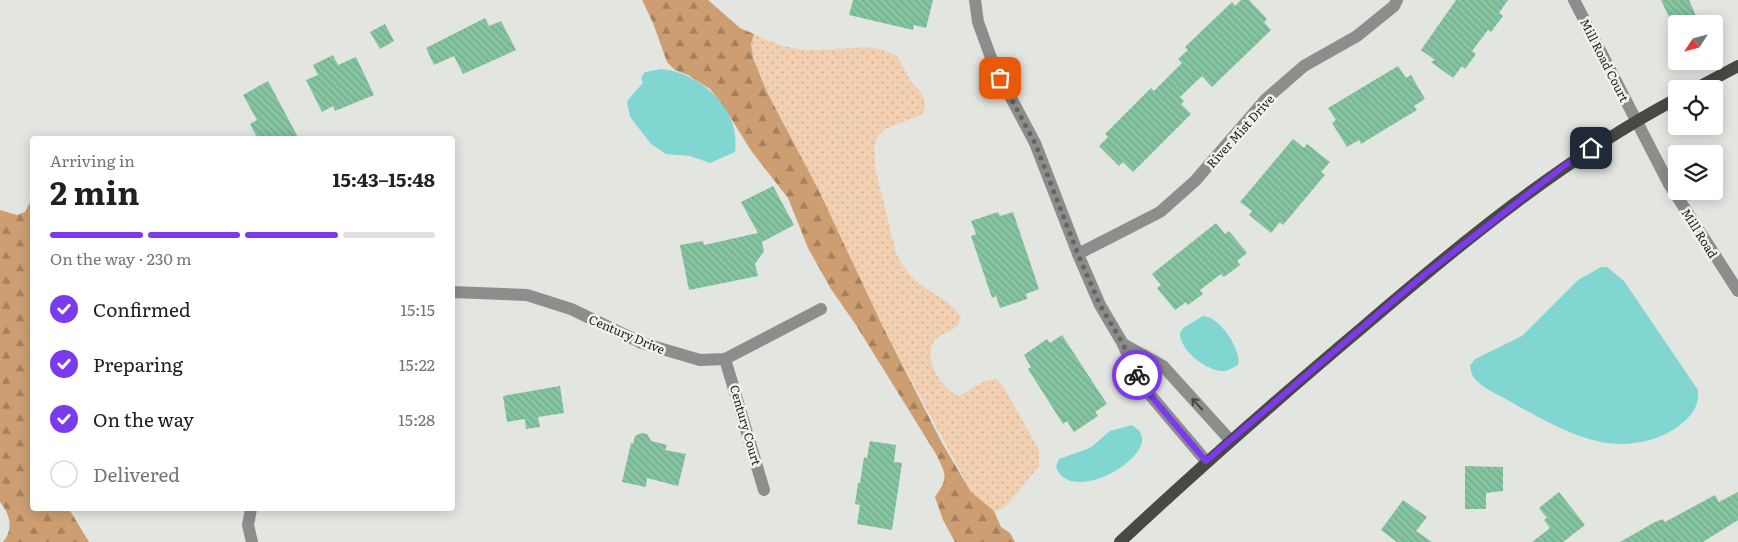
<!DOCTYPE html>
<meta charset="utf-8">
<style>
:root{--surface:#fff;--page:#f2f2f2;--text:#202124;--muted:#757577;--line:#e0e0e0;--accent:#7c3aed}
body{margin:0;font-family:Literata,serif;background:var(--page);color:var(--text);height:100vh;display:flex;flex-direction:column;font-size:19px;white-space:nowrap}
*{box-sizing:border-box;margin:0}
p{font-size:16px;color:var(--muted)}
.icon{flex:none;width:28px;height:28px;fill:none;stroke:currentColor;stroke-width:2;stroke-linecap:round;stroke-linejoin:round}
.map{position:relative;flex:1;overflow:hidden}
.drawer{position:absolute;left:30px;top:136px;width:425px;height:375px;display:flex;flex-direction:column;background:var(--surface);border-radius:5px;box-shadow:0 2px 12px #0003}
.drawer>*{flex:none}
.needle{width:32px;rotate:234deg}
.controls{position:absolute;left:1668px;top:15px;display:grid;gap:10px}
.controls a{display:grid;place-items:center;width:55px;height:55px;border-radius:5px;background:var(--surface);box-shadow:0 2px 12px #0003;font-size:25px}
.pin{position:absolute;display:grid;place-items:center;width:42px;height:42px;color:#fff;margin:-21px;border-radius:10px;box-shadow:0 2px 8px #0006}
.courier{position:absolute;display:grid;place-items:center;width:50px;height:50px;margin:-25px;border:4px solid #7c3aed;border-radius:50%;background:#fff;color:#222;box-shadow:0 1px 6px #0007}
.head em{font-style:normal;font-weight:700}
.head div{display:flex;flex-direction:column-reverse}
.head{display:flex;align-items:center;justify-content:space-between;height:85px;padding:0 20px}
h1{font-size:32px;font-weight:700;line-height:38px}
.bar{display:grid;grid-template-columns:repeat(4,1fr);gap:8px 5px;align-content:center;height:60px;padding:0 20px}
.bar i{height:6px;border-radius:4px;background:var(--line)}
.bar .selected{background:var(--accent)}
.bar p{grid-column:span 4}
ol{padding:0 20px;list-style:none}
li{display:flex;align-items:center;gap:15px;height:55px}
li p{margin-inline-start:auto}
li .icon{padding:5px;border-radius:50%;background:var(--accent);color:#fff;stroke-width:4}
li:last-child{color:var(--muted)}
li i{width:28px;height:28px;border:2px solid var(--line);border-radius:50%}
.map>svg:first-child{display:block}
.grass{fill:url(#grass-dots)}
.forest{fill:url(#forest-firs)}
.water{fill:#82d6d1}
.building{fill:url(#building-back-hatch)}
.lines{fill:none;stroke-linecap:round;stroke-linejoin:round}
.minor{stroke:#8e8d8b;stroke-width:12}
.major{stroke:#494845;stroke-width:12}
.oneway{stroke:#474746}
.done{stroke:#656664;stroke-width:5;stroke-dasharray:0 9}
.route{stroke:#7c3aed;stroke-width:6}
.labels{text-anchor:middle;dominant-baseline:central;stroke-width:5;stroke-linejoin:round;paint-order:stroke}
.street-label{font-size:12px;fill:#212221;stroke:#f0f2ed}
</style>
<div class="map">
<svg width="1738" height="542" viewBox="0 0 1738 542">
<defs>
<pattern id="grass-dots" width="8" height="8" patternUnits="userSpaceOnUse" patternTransform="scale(1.25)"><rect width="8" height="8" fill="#f1cfb0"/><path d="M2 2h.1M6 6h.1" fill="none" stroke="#ceb197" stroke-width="1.8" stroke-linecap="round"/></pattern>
<pattern id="forest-firs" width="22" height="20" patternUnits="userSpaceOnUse" patternTransform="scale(1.25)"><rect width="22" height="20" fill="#cd9e71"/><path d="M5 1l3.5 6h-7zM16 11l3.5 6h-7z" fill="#a6805c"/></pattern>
<pattern id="building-back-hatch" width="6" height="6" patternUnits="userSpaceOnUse" patternTransform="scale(1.25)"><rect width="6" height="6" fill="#85c4a1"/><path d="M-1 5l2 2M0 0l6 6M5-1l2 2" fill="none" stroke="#73a88a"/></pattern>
</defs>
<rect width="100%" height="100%" fill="#e3e5e0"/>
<path class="grass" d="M 754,34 C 771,43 792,50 812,50 C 840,51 869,41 895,55 C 901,58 906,77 915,86 C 924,94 929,105 921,115 L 885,129 L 878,136 L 874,146 L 875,167 L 896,253 C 901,262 906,272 914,279 C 929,293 950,299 961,317 C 959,334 937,331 932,345 C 925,363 943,390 959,396 L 985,381 L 996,379 L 1003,386 L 1039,450 L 1039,466 L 1007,505 L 999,510 L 994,511 L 985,506 L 971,492 L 881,323 L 786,127 L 767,92 L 753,58 L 751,44 Z"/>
<g class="forest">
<path d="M 642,0 L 708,0 L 740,28 L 754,34 L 751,44 L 753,58 L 767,92 L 820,193 L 881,323 L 942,443 L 971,492 L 994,511 L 1001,527 L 1010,533 L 1015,542 L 955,542 L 943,520 L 935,497 C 949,477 946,475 936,454 L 856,325 L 831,289 L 808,248 L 788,198 L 752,152 L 722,104 L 710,89 L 688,75 L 675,70 L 667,62 L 653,23 Z"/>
<path d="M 32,198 L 32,509 L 69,509 L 89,542 L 3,542 C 14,529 10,514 0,502 L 0,210 L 17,215 L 25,212 Z"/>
</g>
<g class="water">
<path d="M 661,69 C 700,72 742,110 735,152 L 710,163 L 690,156 L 666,154 L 651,144 L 630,117 L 627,101 L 643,83 L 641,78 L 645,72 Z"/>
<path d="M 1601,267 L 1607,267 L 1624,281 L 1698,390 C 1699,406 1693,415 1680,425 C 1664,438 1641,444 1620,444 C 1582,444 1536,416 1504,398 C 1495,393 1485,389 1478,382 C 1472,377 1471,372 1470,365 L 1475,359 L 1522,336 L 1578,280 Z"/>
<path d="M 1203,316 C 1219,316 1242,350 1238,365 C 1233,368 1226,372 1220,371 C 1203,368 1180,350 1180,333 L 1183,328 Z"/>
<path d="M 1132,425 C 1137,429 1141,431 1142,437 C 1147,462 1070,505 1056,467 L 1059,459 L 1090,448 L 1110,431 Z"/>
</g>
<g class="building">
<path d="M 853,0 L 933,0 L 926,28 L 914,25 L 913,30 L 849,15 Z"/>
<path d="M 1241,0 L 1249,0 L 1267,19 L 1264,22 L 1271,30 L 1212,87 L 1202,76 L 1180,97 L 1184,101 L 1181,104 L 1191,114 L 1133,172 L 1123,162 L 1119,166 L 1099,146 L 1108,137 L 1105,134 L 1151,88 L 1154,91 L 1182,63 L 1178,59 L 1188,50 L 1185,47 L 1232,2 L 1235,6 Z"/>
<path d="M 1456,0 L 1508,0 L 1499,13 L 1503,16 L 1491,32 L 1488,30 L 1472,51 L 1476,54 L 1465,69 L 1462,66 L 1453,78 L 1431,62 L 1435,60 L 1421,50 Z"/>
<path d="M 1661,0 L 1689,0 L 1697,18 L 1684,24 L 1676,24 L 1674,28 Z"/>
<path d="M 485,18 L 489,26 L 501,21 L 516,50 L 463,74 L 454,56 L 434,65 L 426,48 Z"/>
<path d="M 385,24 L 394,41 L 380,49 L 370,32 Z"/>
<path d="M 333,55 L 338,65 L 356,57 L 374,95 L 335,111 L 333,106 L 322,112 L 306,80 L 318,75 L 313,65 Z"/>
<path d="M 1398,66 L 1406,78 L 1411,75 L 1425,99 L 1414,106 L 1417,110 L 1387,128 L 1361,144 L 1359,140 L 1347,147 L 1332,123 L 1336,120 L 1328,108 Z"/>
<path d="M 268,81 L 299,139 L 258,139 L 250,124 L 257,120 L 243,95 Z"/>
<path d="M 1293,139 L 1304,148 L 1307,144 L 1330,162 L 1321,172 L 1325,175 L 1283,225 L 1280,222 L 1271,233 L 1249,215 L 1252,211 L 1240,202 Z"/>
<path d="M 773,186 L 794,225 L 762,242 L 761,239 L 764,251 L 755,264 L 758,276 L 689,290 L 680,245 L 703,241 L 704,245 L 758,233 L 741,202 Z"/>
<path d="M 998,212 L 1000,216 L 1013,212 L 1039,289 L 1026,294 L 1027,299 L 1000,308 L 996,296 L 992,298 L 971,236 L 976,234 L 971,221 Z"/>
<path d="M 1216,223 L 1225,234 L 1229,231 L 1247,253 L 1237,261 L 1240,265 L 1224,277 L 1221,274 L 1200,290 L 1203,294 L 1188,305 L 1186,302 L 1175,310 L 1157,288 L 1161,285 L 1152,274 Z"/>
<path d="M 1062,335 L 1107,404 L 1095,412 L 1098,416 L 1074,432 L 1067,421 L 1063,424 L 1028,369 L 1031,367 L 1024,355 L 1047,339 L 1050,343 Z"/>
<path d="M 560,386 L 564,413 L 538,417 L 540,427 L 526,429 L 525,419 L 507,422 L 503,396 Z"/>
<path d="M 641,433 L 647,434 L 651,441 L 667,445 L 665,450 L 686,454 L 678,486 L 647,478 L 646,487 L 622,482 L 631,443 L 633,444 L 635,436 Z"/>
<path d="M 870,441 L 896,445 L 894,462 L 902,463 L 892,530 L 857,524 L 860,505 L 855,504 L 858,483 L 860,483 L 864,457 L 867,458 Z"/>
<path d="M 1465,466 L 1503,467 L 1503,491 L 1486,493 L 1486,509 L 1465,509 Z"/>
<path d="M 1559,492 L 1585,525 L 1563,542 L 1532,542 L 1550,528 L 1544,520 L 1547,518 L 1539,508 Z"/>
<path d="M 1738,492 L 1738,520 L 1703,542 L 1620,542 L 1655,522 L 1663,519 L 1665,522 L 1715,495 L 1719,502 Z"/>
<path d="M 1403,500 L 1427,517 L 1416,531 L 1432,542 L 1397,542 L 1381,530 Z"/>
</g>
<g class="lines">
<g class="minor">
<path d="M 975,0 L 978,22 L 994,66 L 1035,143 L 1078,254 L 1100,305 L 1123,344 L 1140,383 L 1206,461"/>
<path d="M 1574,0 L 1669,184 L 1738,291"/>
<path d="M 1078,254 L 1160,212 L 1195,181 L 1266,99 L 1304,66 L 1357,36 L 1394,6 L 1397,0"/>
<path d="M 452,292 L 527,295 L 571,309 L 642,343 L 700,360 L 725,359 L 821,309"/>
<path d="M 1123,344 L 1163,366 L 1230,440"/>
<path d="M 725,359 L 764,490"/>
<path d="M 251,509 L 248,525 L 252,542"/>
</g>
<g class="major">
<path d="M 1695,89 L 1738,66"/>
<path d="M 1120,542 C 1199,468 1280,397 1363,327 C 1461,243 1562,160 1676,99"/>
</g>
</g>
<defs><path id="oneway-shaft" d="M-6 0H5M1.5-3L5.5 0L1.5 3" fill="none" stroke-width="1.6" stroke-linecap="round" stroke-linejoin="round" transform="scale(1.25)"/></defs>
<use class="oneway" href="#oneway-shaft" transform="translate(1197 404) rotate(-133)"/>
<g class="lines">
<path class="done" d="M 1000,78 L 1035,143 L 1078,254 L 1100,305 L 1123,344 L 1137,375"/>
<path class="route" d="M 1137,375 L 1140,383 L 1206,461 L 1419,279 L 1564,166 L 1591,148"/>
</g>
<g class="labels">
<g class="street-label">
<text transform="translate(1605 60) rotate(63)">Mill Road Court</text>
<text transform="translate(1240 131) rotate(-48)">River Mist Drive</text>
<text transform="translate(1700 233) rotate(58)">Mill Road</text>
<text transform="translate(627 334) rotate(23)">Century Drive</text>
<text transform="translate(746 425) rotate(74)">Century Court</text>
</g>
</g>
</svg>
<div class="controls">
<a><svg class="needle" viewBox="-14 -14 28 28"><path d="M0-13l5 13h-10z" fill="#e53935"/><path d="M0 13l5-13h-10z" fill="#757577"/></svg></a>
<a><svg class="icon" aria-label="locate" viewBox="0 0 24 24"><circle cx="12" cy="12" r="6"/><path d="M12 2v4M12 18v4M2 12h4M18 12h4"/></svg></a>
<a><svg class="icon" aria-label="layers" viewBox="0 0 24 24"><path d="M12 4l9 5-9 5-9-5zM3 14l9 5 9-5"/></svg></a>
</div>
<div class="pin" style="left:1000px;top:78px;background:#ea580c"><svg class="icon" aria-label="bag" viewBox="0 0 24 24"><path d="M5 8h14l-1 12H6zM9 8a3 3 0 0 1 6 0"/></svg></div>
<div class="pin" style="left:1591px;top:148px;background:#1f2937"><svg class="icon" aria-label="home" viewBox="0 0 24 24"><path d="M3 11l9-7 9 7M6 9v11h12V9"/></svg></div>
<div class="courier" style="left:1137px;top:375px"><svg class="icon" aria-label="bike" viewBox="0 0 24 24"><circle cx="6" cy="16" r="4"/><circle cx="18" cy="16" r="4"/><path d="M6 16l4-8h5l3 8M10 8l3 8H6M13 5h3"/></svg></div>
<section class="drawer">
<div class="head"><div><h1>2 min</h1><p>Arriving in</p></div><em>15:43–15:48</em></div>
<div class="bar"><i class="selected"></i><i class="selected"></i><i class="selected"></i><i></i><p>On the way · 230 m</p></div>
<ol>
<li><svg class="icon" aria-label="check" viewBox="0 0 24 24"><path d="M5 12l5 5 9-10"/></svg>Confirmed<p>15:15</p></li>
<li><svg class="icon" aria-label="check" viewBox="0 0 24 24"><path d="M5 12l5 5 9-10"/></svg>Preparing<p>15:22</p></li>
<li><svg class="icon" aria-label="check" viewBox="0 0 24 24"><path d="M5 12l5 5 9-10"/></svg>On the way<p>15:28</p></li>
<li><i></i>Delivered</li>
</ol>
</section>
</div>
